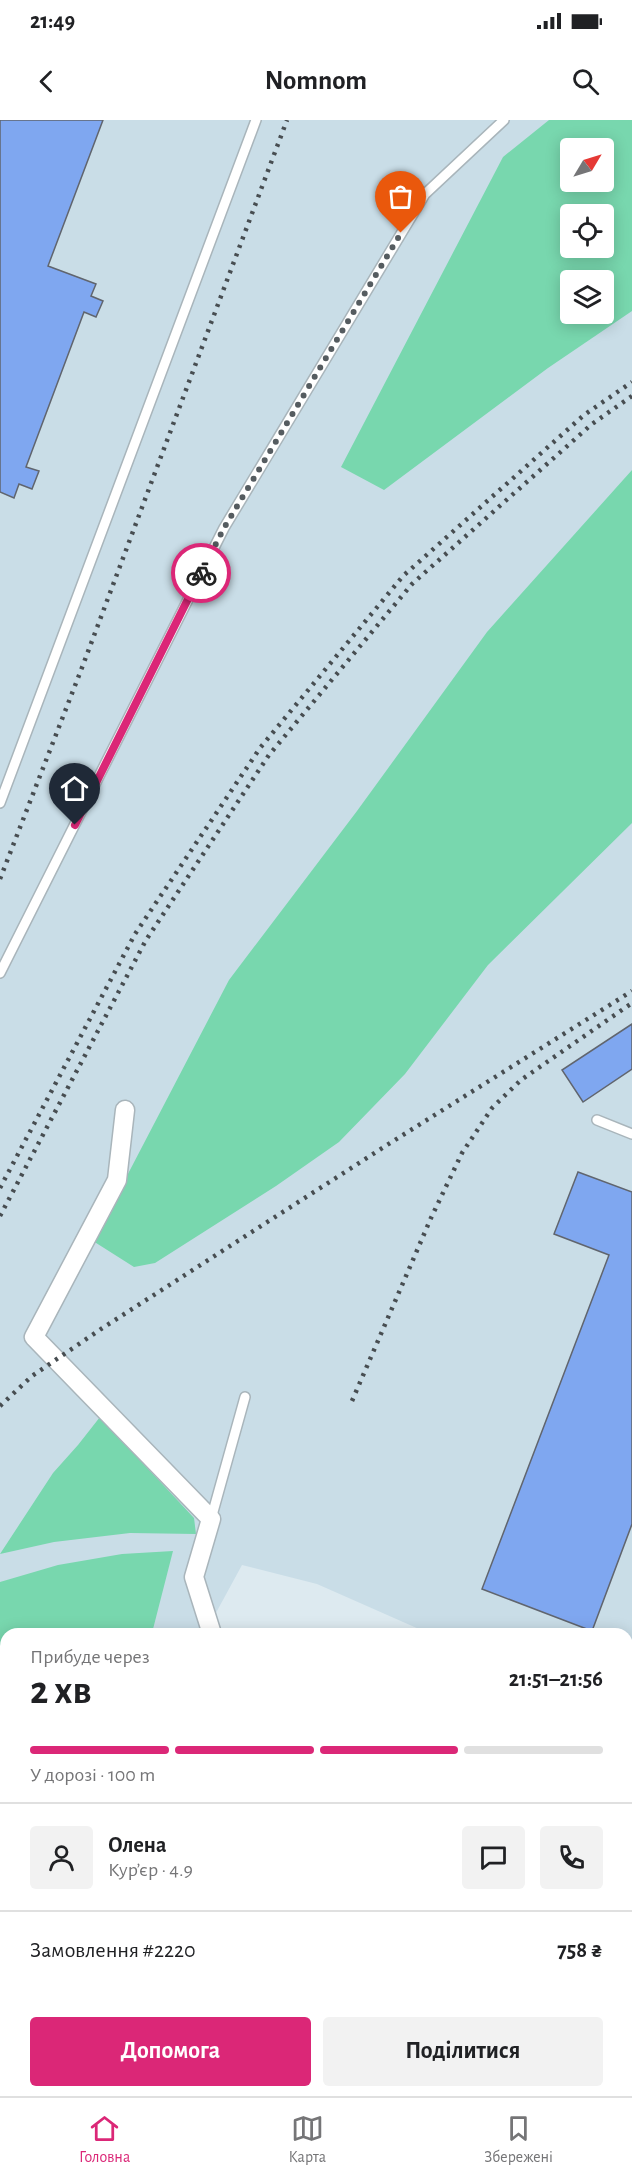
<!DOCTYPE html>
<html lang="uk">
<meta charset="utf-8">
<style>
:root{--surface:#fff;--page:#f2f2f2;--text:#202124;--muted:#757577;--line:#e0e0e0;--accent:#db2777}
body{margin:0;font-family:"Alegreya Sans",sans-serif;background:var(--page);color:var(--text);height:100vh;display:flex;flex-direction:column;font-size:22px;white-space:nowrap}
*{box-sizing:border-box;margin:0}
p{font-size:20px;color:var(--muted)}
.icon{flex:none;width:33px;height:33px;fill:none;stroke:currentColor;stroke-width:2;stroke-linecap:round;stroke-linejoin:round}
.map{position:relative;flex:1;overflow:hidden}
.panel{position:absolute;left:0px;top:1508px;width:633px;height:470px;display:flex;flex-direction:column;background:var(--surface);border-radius:18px 18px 0 0;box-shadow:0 3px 15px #0003}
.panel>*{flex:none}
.needle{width:39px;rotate:52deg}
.tools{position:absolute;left:560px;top:18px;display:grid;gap:12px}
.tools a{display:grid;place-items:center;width:54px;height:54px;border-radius:6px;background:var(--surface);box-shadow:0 3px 15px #0003;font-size:30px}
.pin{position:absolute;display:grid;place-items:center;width:51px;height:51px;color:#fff;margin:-62px -26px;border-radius:50% 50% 50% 0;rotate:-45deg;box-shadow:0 0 6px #0007}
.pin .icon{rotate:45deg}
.courier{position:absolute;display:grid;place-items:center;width:60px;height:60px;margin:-30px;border:4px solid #db2777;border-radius:50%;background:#fff;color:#222;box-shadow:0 2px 8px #0007}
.head em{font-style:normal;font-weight:700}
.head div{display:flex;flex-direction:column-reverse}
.head{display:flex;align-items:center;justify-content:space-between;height:102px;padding:0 30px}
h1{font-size:39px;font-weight:700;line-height:45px}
.bar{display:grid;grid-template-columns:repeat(4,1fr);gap:9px 6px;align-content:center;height:72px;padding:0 30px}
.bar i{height:8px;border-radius:4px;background:var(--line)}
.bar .active{background:var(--accent)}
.bar p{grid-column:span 4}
.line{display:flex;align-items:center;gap:15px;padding:0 30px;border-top:2px solid var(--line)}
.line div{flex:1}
.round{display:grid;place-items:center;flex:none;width:63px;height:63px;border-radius:6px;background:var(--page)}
.action{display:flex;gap:12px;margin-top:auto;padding:12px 30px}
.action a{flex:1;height:69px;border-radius:6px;background:var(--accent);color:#fff;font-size:24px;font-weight:700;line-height:69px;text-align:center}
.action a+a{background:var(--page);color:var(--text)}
.status{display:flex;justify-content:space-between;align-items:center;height:42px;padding:0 30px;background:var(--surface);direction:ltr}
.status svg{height:16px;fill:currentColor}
header{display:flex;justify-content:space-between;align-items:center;height:78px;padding:0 30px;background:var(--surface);font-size:27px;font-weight:700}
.tab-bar{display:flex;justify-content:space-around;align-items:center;height:84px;border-top:2px solid var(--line);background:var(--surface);font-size:16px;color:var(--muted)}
.tab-bar a{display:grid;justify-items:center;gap:3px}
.tab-bar .active{color:var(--accent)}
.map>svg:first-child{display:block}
.built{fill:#c9dde7;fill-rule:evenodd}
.green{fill:#78d7ae;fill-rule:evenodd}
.building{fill:#7fa7f0;stroke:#60656e;stroke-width:1.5}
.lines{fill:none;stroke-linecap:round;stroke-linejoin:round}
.service-casing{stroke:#a9b5bb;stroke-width:12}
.minor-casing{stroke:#a9b5bb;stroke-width:21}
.service{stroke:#fff;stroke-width:9}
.minor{stroke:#fff;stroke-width:18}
.rail{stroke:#474d51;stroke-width:4.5;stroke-dasharray:3 6;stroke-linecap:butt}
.done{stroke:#555c60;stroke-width:6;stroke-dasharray:0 10.8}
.route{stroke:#db2777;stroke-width:8}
</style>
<div class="status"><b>21:49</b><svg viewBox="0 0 49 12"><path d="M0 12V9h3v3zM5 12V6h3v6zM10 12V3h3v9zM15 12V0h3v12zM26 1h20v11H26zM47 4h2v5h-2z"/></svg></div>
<header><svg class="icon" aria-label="back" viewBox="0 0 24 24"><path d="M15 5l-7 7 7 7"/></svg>Nomnom<svg class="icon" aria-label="search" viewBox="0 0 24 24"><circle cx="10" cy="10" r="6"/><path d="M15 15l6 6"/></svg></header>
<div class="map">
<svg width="632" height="1976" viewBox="0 0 632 1976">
<rect width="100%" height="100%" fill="#ddeaf0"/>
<path class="built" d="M 0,0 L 632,0 L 632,1605 L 627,1603 L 627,1514 L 428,1513 L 317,1464 L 242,1445 L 205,1513 L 6,1514 L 6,1971 L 101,1971 L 100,1976 L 0,1976 ZM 570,28 L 603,28 L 603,62 L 570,62 ZM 570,94 L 603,94 L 603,128 L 570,128 ZM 570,160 L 603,160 L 603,194 L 570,194 Z"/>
<g class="green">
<path d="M 549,0 L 632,0 L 632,191 L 548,248 L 384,370 L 341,347 L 503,37 ZM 603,28 L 603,62 L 570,62 L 570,28 ZM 603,94 L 603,128 L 570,128 L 570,94 ZM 570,160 L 603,160 L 603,194 L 570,194 Z"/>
<path d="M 632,350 L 632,703 L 488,845 L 405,954 L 339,1022 L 276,1066 L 155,1143 L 134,1147 L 93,1121 L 229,860 L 357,691 L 487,512 Z"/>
<path d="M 100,1297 L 194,1398 L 196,1414 L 130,1413 L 54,1422 L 0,1434 L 53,1353 L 78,1325 Z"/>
<path d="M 173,1431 L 152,1513 L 6,1514 L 6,1726 L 0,1734 L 0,1462 L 58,1445 L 122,1434 Z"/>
</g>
<g class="building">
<path d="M 0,0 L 103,0 L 48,146 L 96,164 L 91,176 L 103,181 L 96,197 L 84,192 L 26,347 L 39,351 L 32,369 L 19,364 L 14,378 L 0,372 Z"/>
<path d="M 632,904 L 632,949 L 583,982 L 562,950 Z"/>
<path d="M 578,1052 L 632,1072 L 632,1404 L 592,1511 L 482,1469 L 609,1135 L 554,1114 Z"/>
</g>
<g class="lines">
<g class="service-casing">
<g id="service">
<path d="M 0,683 L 256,0"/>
<path d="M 0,853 L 224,408 L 425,74 L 504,0"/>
<path d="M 597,1000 L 632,1014"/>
<path d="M 211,1399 L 245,1277"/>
<path d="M 369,1971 L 371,1976"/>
</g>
</g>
<g class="minor-casing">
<g id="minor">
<path d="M 125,990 L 117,1060 L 34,1217 L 211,1399 L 194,1457 L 212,1514"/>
<path d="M 627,1568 L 632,1556"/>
<path d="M 627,1711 L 632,1713"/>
<path d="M 627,1937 L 632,1937"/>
<path d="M 191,1971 L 193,1976"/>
<path d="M 541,1971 L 543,1976"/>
<path d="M 113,1976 L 115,1971"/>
</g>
</g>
<use href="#service" class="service"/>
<use href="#minor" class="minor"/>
<g class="rail">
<path d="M 0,759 L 83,545 L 287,0"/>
<path d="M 0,1068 L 135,814 L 260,628 L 403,456 L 584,295 L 632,262"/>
<path d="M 0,1096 L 146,820 L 269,635 L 412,464 L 592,304 L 632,276"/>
<path d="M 352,1281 L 431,1098 L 462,1033 L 492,988 L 521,960 L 632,883"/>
<path d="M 0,1286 L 32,1256 L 101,1209 L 387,1025 L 632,871"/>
</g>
</g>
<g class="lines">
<path class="done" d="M 201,453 L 224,408 L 401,113"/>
<path class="route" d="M 75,705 L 201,453"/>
</g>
</svg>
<div class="tools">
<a><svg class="needle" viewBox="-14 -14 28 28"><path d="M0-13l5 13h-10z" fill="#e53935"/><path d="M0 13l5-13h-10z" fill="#757577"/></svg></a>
<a><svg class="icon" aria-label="locate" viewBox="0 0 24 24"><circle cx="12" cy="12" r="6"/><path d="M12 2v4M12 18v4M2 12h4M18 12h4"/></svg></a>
<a><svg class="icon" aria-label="layers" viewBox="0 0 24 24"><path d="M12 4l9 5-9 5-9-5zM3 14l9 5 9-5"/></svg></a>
</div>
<div class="pin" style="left:401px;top:113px;background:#ea580c"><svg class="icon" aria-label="bag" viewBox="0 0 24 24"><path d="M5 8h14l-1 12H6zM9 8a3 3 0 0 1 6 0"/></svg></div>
<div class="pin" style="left:75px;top:705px;background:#1f2937"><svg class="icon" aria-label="home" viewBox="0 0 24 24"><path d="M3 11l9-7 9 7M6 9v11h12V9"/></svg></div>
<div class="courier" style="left:201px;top:453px"><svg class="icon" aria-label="bike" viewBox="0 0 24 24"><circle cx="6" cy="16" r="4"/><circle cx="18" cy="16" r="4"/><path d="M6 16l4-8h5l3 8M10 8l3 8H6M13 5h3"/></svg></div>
<section class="panel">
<div class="head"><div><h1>2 хв</h1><p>Прибуде через</p></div><em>21:51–21:56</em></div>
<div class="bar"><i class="active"></i><i class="active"></i><i class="active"></i><i></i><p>У дорозі · 100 m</p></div>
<div class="line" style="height:108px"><a class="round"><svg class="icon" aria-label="person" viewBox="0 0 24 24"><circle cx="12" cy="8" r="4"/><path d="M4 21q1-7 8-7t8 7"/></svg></a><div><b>Олена</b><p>Кур’єр · 4.9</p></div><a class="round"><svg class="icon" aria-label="chat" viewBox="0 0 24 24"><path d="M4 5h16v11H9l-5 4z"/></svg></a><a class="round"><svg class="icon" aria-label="phone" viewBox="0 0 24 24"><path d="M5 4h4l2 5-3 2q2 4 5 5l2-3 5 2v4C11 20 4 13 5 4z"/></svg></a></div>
<div class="line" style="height:78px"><div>Замовлення #2220</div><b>758 ₴</b></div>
<div class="action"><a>Допомога</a><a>Поділитися</a></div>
</section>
</div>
<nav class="tab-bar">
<a class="active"><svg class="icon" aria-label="home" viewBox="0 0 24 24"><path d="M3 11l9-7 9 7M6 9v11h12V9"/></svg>Головна</a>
<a><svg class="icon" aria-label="map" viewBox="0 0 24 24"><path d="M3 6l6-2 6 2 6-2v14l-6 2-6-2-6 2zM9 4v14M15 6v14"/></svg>Карта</a>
<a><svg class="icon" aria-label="saved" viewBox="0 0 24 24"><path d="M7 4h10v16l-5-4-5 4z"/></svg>Збережені</a>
</nav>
